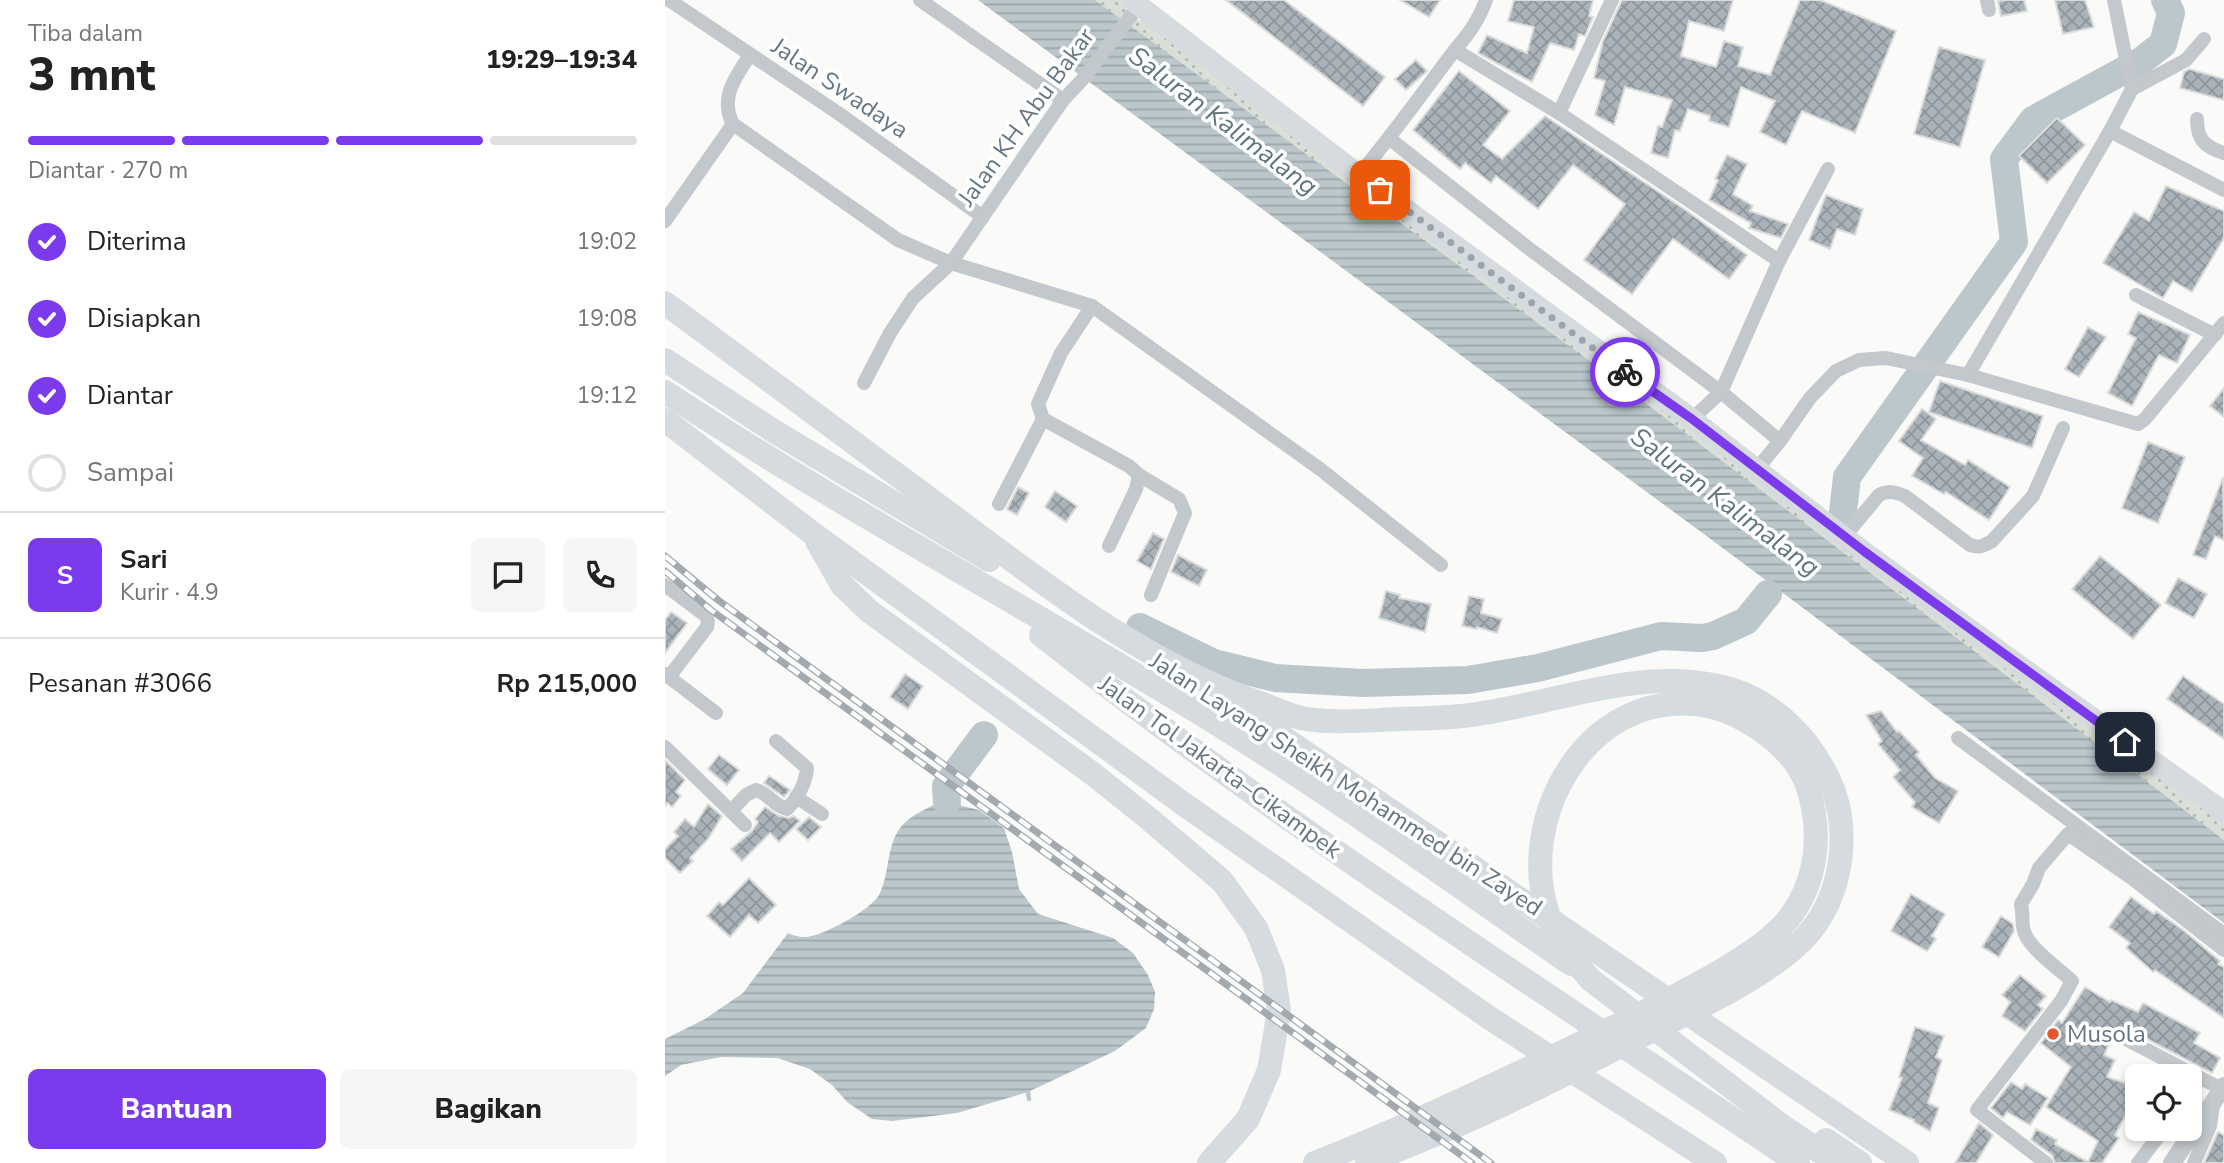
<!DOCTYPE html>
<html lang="id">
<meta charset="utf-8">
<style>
:root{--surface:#fff;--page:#f6f6f6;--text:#222;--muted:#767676;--line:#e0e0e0;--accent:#7c3aed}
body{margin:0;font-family:"Nunito Sans",sans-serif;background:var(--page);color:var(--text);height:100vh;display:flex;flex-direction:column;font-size:26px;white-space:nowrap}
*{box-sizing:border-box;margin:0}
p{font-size:23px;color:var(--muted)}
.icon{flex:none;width:38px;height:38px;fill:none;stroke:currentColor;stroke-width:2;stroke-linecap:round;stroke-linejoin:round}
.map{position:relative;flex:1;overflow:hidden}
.details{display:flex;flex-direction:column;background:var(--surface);width:665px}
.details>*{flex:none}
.buttons{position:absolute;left:1460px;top:1064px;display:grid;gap:14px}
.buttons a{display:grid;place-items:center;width:77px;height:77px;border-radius:10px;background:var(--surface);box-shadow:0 4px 10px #0003;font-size:35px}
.pin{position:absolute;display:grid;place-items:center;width:60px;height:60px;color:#fff;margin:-30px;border-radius:14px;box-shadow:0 4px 10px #0006}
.courier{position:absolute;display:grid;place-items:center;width:70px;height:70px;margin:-35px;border:5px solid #7c3aed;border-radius:50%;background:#fff;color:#222;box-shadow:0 2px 9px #0007}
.headline em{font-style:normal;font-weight:800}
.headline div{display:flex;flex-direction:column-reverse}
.headline{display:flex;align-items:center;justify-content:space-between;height:119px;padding:0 28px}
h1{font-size:46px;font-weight:800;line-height:52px}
.bar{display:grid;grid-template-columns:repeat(4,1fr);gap:10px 7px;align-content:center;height:84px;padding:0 28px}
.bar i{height:9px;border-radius:5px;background:var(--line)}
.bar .selected{background:var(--accent)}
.bar p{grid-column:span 4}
.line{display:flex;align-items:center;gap:18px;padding:0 28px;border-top:2px solid var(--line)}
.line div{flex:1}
.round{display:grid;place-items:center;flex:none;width:74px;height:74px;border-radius:10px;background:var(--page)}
ol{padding:0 28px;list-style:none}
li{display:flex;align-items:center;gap:21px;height:77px}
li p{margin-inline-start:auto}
li .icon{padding:7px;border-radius:50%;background:var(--accent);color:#fff;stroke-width:4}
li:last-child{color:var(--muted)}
li i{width:38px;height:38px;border:4px solid var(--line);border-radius:50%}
.button{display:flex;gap:14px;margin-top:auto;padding:14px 28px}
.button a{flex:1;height:80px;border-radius:10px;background:var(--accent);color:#fff;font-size:28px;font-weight:800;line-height:80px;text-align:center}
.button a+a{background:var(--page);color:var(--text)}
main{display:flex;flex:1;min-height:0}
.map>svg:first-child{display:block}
.grass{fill:url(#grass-dots)}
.water{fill:url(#water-rules)}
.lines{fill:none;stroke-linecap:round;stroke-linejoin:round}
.stream{stroke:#bbc7cb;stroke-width:4.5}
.river{stroke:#bbc7cb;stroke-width:28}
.building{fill:url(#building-cross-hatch);stroke:#dcdcda;stroke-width:2}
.minor{stroke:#c3c8cc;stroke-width:14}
.tertiary{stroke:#c3c8cc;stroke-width:18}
.primary{stroke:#d6dbdf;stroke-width:21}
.motorway{stroke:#d6dbdf;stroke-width:24}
.rail-casing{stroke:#a2aab0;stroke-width:7}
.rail{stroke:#fff;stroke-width:4.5;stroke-dasharray:13;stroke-linecap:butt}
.done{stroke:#99a4ac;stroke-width:7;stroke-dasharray:0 12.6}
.route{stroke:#7c3aed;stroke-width:9}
.poi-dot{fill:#e4572e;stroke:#fff;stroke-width:2.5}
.labels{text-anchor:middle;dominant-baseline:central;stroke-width:7;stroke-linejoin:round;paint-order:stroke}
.street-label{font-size:24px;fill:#657683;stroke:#fff}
.poi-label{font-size:24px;fill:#657683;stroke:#fff;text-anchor:start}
.water-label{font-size:26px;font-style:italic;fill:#60757c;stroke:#fff}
</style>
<main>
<section class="details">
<div class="headline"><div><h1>3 mnt</h1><p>Tiba dalam</p></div><em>19:29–19:34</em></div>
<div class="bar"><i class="selected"></i><i class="selected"></i><i class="selected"></i><i></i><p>Diantar · 270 m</p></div>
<ol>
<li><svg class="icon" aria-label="check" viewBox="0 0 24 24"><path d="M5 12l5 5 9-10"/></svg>Diterima<p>19:02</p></li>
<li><svg class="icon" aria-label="check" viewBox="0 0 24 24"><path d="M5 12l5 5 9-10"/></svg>Disiapkan<p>19:08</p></li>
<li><svg class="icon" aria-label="check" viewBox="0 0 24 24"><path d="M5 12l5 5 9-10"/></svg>Diantar<p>19:12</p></li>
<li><i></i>Sampai</li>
</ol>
<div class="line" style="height:126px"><b class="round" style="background:var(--accent);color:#fff">S</b><div><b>Sari</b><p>Kurir · 4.9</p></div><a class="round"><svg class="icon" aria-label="chat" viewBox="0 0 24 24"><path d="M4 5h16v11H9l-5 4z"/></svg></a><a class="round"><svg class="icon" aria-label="phone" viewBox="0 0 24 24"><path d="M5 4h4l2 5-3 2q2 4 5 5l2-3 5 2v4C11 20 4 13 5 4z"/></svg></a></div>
<div class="line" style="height:91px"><div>Pesanan #3066</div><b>Rp 215,000</b></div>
<div class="button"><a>Bantuan</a><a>Bagikan</a></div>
</section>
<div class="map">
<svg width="1559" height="1163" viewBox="0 0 1559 1163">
<defs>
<pattern id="grass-dots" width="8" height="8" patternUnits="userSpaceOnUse" patternTransform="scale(1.75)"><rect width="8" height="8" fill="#dadfd7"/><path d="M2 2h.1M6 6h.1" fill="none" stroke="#b4b9b4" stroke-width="1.8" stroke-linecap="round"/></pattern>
<pattern id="water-rules" width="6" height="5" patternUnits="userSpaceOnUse" patternTransform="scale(1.75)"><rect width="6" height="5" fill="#bbc7cb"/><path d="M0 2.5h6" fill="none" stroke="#9ca6aa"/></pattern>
<pattern id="building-cross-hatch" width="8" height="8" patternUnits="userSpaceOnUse" patternTransform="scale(1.75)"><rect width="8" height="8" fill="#aab3b9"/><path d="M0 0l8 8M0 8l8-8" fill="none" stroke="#8e969c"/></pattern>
</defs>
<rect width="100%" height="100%" fill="#fafaf8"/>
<path class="grass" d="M 430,0 L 456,0 L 465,17 L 508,30 L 1559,812 L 1559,840 Z"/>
<g class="water">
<path d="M 313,0 L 430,0 L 926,362 L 1559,840 L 1559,923 L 1047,540 Z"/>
<path d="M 277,801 L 314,810 L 339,828 L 347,852 L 354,889 L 373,914 L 448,938 L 468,953 L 483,975 L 490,992 L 489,1009 L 481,1028 L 450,1051 L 363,1092 L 292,1113 L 227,1121 L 207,1119 L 182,1102 L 167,1085 L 145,1069 L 112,1058 L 56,1057 L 16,1065 L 0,1076 L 0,1039 L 40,1019 L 78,993 L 123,933 C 127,935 134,937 139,937 C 155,938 206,910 214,895 C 225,874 221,847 235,828 C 245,815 263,808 277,801 Z"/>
</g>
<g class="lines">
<path class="stream" d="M 363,1092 L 364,1099"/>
<g class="river">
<path d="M 1178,512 L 1182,477 L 1349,242 L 1339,159 L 1368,120 L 1476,61 L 1498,44 L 1506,13 L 1500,0"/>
<path d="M 475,627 L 549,663 L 610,678 L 698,683 L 803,680 L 873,668 L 996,636 L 1037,638 L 1048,636 L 1081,621 L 1103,594"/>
<path d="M 282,802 L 281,786 L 319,735"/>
</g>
</g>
<g class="building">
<path d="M 561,0 L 619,0 L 720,77 L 698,106 Z"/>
<path d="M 735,0 L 775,0 L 764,17 Z"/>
<path d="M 849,0 L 928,0 L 924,16 L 928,17 L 920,36 L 914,34 L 909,50 L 885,43 L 867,82 L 813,53 L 822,35 L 862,53 L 869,27 L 843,21 Z"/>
<path d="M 957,0 L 1068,0 L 1059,31 L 1024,21 L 1016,56 L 1051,67 L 1059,41 L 1078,47 L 1073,66 L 1105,75 L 1135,0 L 1155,0 L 1231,31 L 1190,133 L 1137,111 L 1121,145 L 1095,132 L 1110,101 L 1076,87 L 1064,127 L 1044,121 L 1045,116 L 1023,109 L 1015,131 L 1010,130 L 1003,158 L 986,153 L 993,126 L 997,127 L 1007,100 L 960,87 L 949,125 L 930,115 L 940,81 L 929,78 L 938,41 Z"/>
<path d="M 1340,0 L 1359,0 L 1362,11 L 1336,16 L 1333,1 Z"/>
<path d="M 1390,0 L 1420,0 L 1429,27 L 1398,34 Z"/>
<path d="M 1274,47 L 1320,60 L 1295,147 L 1249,134 Z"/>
<path d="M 751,60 L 762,71 L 741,90 L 730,79 Z"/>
<path d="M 1524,69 L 1559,79 L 1559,100 L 1515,88 L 1519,72 Z"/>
<path d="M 794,71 L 845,111 L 818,145 L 837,159 L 880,116 L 1022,211 L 1082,255 L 1064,279 L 1008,239 L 967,294 L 919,260 L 960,204 L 908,165 L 873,209 L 831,176 L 826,183 L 800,163 L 795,169 L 748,130 Z"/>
<path d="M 1392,118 L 1420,145 L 1382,183 L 1354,156 Z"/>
<path d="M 1062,155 L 1082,164 L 1068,194 L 1088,206 L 1085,211 L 1123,224 L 1116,238 L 1084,228 L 1086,223 L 1044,200 L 1053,180 L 1050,179 Z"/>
<path d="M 1501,186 L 1559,211 L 1559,238 L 1527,292 L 1508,281 L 1498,298 L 1438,263 L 1469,212 L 1484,221 Z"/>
<path d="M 1161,195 L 1198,209 L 1190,235 L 1172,229 L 1165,249 L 1144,240 Z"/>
<path d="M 1473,312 L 1525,335 L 1512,363 L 1494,355 L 1467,406 L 1443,393 L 1471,338 L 1463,334 Z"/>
<path d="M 1423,327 L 1441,337 L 1414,377 L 1400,369 Z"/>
<path d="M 1275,381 L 1378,416 L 1367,448 L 1264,412 Z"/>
<path d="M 1559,388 L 1559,417 L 1545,406 Z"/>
<path d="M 1257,409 L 1271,419 L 1256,440 L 1300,465 L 1303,460 L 1345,487 L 1324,520 L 1281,492 L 1279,494 L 1247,476 L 1258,458 L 1234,441 Z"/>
<path d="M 1483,442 L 1520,457 L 1493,523 L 1457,508 Z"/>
<path d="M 1558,477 L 1559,540 L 1550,536 L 1541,559 L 1528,555 Z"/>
<path d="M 353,487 L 364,493 L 352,515 L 342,509 Z"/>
<path d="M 390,491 L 412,506 L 401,522 L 380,507 Z"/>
<path d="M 488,533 L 499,539 L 486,569 L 472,561 Z"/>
<path d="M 513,555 L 542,570 L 534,586 L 506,572 Z"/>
<path d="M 1435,556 L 1496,605 L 1468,639 L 1407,589 Z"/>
<path d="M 1513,578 L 1542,594 L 1529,618 L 1500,603 Z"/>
<path d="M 721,591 L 735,595 L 734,598 L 766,604 L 760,632 L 714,618 Z"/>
<path d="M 804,596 L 819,599 L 816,613 L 837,619 L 832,633 L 812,627 L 812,629 L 797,626 Z"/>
<path d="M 6,612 L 22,623 L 0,653 L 0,620 Z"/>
<path d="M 240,674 L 258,686 L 243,709 L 225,697 Z"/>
<path d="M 1518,676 L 1559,704 L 1559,739 L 1502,699 Z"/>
<path d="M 1216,711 L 1232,732 L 1234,731 L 1254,752 L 1251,755 L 1270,778 L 1293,791 L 1274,823 L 1247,807 L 1250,802 L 1228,777 L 1235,770 L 1213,744 L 1217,741 L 1201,715 Z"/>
<path d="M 54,755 L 74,770 L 62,785 L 43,769 Z"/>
<path d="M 0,760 L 20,780 L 11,792 L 16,796 L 7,807 L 3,803 L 0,806 Z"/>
<path d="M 104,776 L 125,790 L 119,797 L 99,783 Z"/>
<path d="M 43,804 L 57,816 L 43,839 L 25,858 L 28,861 L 15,873 L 0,858 L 0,849 L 13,836 L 9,832 L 20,819 L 29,827 Z"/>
<path d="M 100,807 L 114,816 L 124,818 L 129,816 L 135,821 L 114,842 L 105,833 L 77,861 L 66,849 L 87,831 L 93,822 L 90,819 Z"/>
<path d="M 144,817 L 156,827 L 143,840 L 131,829 Z"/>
<path d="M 84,878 L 111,905 L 93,923 L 84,915 L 65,937 L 42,916 L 54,902 L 58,905 Z"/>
<path d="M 1246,894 L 1280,914 L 1267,936 L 1271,939 L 1262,951 L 1226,931 Z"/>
<path d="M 1466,897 L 1489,914 L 1491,911 L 1518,930 L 1555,961 L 1553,964 L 1559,967 L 1559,1018 L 1490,970 L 1488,972 L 1461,948 L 1465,943 L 1444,927 Z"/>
<path d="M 1336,916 L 1348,924 L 1349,931 L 1334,957 L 1317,947 Z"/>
<path d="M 1355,975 L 1381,996 L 1373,1005 L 1378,1009 L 1360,1031 L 1337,1016 L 1345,1002 L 1337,995 Z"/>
<path d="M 1420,987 L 1445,1002 L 1446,1000 L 1473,1012 L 1478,1003 L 1535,1033 L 1529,1043 L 1555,1058 L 1547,1073 L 1461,1028 L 1451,1029 L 1439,1055 L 1450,1060 L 1442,1077 L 1472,1087 L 1466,1105 L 1450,1135 L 1454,1138 L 1437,1163 L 1390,1163 L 1387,1155 L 1366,1140 L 1371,1129 L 1392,1140 L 1390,1144 L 1423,1162 L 1433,1141 L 1381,1107 L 1406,1067 L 1376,1043 L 1393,1020 L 1397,1023 Z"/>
<path d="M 1250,1027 L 1279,1036 L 1271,1057 L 1277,1060 L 1263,1103 L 1274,1108 L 1265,1131 L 1249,1122 L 1249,1120 L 1224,1110 L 1237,1078 L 1234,1077 Z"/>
<path d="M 1346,1082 L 1357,1089 L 1360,1084 L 1383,1098 L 1365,1125 L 1342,1112 L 1338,1118 L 1326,1108 Z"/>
<path d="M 1314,1123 L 1328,1135 L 1311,1163 L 1290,1163 Z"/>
<path d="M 1553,1132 L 1559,1135 L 1559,1163 L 1539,1163 Z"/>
</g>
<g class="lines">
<g class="minor">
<path d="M 4,0 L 173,113 L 318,217"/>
<path d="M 255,0 L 398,100"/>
<path d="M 1322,0 L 1324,10"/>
<path d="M 790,50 L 894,113 L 947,0"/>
<path d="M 85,55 C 71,76 54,98 68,124 L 233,240 L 286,263 L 427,306 L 655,469 L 776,565"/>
<path d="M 1467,89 L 1521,60 L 1539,39"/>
<path d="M 894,113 L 1114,261"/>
<path d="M 1532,119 C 1532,140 1540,147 1559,153"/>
<path d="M 1445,131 L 1559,190"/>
<path d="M 725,139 L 862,247 L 1056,392 L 1115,441"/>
<path d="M 694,175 C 724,139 752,101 780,63 C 797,40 811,28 821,0"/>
<path d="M 0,221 L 68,124"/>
<path d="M 1471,295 L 1550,335"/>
<path d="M 427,306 L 396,353 L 373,404 L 378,419 L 464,466 L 474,475 L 471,489 L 444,546"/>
<path d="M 1303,375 L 1473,424 L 1480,419 L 1559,323"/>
<path d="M 199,383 L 225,333 L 248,298 L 286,263 L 398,100 L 417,80 L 474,5"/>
<path d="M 1027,419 L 1056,392 L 1114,261 L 1163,169"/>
<path d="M 1091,470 L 1115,441 L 1145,398 L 1171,371 L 1194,360 L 1221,358 L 1303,375 L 1445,131 L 1467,89 L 1449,0"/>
<path d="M 474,475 L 514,499 L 520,513 L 486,595"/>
<path d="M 334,504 L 378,419"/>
<path d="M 1179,537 L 1214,495 C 1224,490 1230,492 1240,496 L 1305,545 C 1314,548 1319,546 1327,541 L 1368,496 L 1398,428"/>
<path d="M 0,585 L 41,616 L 43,621 L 42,627 L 4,677"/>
<path d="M 0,674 L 51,713"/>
<path d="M 1293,738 L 1559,934"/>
<path d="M 0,747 L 80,825"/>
<path d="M 131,797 L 157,814"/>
<path d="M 66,811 L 81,795 L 91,790 C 103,793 109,806 122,809 C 132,799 141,783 142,768 L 111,741"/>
<path d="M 1457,1037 L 1557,1089"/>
<path d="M 1381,1163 L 1312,1110 L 1396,1001 L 1407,981 C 1393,968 1360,946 1358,927 C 1357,919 1358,913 1356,904 L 1368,884 L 1374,868 L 1403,834 L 1468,879 L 1559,950"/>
<path d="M 1473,1163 L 1499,1129"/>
<path d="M 1529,1163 L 1545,1126 L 1548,1105"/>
</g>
<path class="tertiary" d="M 1507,1163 L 1559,1086"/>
<path class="primary" d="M 467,0 L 694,175 L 1027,419 L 1179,537 L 1345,659 L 1559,812"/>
<g class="motorway">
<path d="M 0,303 C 94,373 188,443 282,512 C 378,583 475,660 589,701 C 604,706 620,714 636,718 C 661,723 690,721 716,720 C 746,718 777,719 806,715 C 888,704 969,668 1053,686 C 1107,697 1148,740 1168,789 C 1184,832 1177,887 1151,924 C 1117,973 1020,1014 966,1041 C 915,1066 865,1093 813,1116 C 776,1133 739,1147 702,1163"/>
<path d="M 0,360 L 107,430 L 324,560"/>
<path d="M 0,392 C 180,510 371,612 554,725 C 674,800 789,883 906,964"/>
<path d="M 0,420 L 147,533 L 520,805 L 826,1019 L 1050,1163"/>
<path d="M 152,541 L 177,585 L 204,611 L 428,774 L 483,818 L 557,881 L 591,928 L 608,970 L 614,1011 L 604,1070 L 583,1119 L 544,1163"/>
<path d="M 376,635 C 618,825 878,991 1133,1163"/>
<path d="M 566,702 L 1242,1163"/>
<path d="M 1161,1140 L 1195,1163"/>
<path d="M 650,1163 C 751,1123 849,1076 947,1028 C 985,1009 1022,991 1059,969 C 1082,955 1103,942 1121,922 C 1153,883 1158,832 1142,785 C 1127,744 1073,708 1030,704 C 921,694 851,818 883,914 C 891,940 908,960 926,980 L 1117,1126 L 1172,1163"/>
</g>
<g class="rail-casing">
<g id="rail">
<path d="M 0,556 L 53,600 L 826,1163"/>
<path d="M 0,571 L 46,610 L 807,1163"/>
</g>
</g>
<use href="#rail" class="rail"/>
</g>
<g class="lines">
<path class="done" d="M 715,190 L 960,372"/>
<path class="route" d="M 960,372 L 1027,419 L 1200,552 L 1460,742"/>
</g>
<circle class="poi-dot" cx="1388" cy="1034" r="7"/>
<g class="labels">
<g class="street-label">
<text transform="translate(175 88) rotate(34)">Jalan Swadaya</text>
<text transform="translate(361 117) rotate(-54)">Jalan KH Abu Bakar</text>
<text transform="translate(555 767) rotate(36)">Jalan Tol Jakarta–Cikampek</text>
<text transform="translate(681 784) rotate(33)">Jalan Layang Sheikh Mohammed bin Zayed</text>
</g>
<g class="poi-label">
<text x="1402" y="1034">Musola</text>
</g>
<g class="water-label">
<text transform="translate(558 121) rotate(37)">Saluran Kalimalang</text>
<text transform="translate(1060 502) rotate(37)">Saluran Kalimalang</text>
</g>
</g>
</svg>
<div class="buttons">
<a><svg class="icon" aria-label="locate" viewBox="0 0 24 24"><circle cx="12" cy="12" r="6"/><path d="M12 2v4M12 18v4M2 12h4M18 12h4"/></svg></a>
</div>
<div class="pin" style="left:715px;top:190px;background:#ea580c"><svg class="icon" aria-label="bag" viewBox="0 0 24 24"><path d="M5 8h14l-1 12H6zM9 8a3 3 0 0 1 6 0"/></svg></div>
<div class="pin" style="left:1460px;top:742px;background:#1f2937"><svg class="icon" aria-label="home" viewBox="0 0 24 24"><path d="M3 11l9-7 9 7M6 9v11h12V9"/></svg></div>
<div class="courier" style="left:960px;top:372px"><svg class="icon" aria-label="bike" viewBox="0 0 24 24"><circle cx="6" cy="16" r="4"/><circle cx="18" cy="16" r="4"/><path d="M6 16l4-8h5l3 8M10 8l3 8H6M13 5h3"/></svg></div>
</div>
</main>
